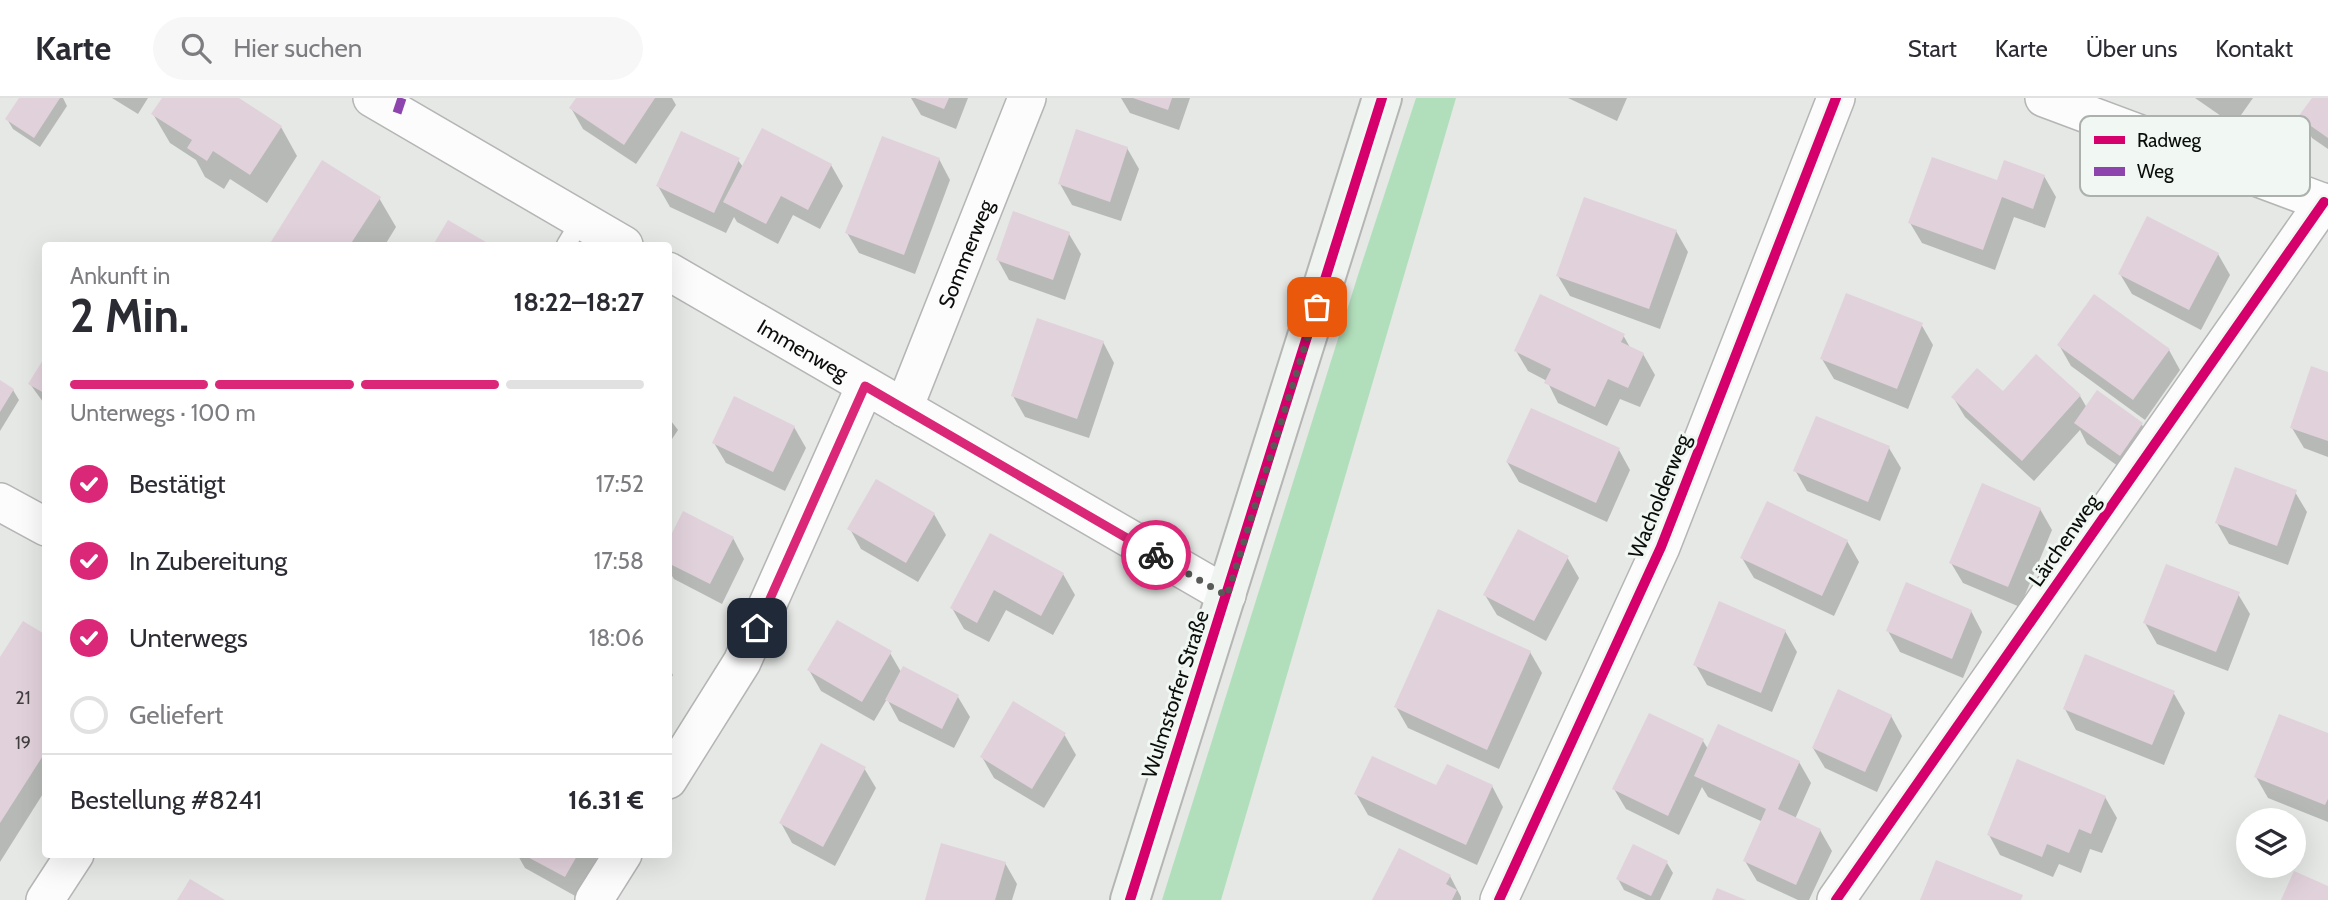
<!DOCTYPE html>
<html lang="de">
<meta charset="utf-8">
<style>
:root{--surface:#fff;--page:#f7f7f7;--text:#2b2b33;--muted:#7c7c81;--line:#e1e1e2;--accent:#db2777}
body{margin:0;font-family:Cabin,sans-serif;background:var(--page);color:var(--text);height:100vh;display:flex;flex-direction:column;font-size:26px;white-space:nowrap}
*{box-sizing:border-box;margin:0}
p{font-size:23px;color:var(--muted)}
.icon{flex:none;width:38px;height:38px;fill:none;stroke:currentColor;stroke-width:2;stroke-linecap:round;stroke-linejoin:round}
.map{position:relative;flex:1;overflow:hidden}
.panel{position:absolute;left:42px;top:144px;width:630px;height:616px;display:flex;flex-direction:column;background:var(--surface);border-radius:7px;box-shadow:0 7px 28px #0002}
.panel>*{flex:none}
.tools{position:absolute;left:2236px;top:710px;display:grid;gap:14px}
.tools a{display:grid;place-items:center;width:70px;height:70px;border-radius:50%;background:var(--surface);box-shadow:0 7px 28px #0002;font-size:35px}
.pin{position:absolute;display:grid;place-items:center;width:60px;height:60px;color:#fff;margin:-30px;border-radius:14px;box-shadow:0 4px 10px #0006}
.courier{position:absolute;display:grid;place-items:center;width:70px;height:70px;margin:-35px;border:5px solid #db2777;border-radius:50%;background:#fff;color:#222;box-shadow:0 2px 9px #0007}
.head em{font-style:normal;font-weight:700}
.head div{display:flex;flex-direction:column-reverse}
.head{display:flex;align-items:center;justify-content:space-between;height:119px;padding:0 28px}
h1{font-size:46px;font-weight:700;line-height:52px}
.bar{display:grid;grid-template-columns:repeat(4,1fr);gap:10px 7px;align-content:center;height:84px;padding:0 28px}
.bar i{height:9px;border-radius:5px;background:var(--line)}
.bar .selected{background:var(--accent)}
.bar p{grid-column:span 4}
.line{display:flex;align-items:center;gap:18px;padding:0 28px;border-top:2px solid var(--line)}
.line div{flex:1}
ol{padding:0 28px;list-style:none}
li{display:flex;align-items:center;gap:21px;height:77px}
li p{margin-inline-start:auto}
li .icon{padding:7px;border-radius:50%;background:var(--accent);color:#fff;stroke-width:4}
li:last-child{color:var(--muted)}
li i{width:38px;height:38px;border:4px solid var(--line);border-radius:50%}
header{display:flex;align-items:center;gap:42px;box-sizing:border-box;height:98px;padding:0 35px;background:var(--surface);border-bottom:2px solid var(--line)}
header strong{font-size:33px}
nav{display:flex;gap:38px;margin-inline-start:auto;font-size:24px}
.search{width:490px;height:63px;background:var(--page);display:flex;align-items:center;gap:18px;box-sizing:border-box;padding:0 24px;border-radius:38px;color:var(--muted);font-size:26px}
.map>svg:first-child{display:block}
.green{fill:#b2dfbb}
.shadow{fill:#0003}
.building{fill:#e1d1db}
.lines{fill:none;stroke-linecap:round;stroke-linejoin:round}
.lane-casing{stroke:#b4b5b4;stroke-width:21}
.street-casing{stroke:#b4b5b4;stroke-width:40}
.secondary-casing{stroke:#b4b5b4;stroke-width:42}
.lane{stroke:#fbfcfb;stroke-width:18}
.street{stroke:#fbfcfb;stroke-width:37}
.secondary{stroke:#f0f4f1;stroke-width:38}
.quiet{stroke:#8e44ad;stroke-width:9;stroke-dasharray:18 9;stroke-linecap:butt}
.cycleway-casing{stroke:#f1f7f2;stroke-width:15}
.cycleway{stroke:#d6006c;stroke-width:10}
.done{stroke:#575a57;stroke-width:7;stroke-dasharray:0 12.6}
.route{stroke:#db2777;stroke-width:9}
.labels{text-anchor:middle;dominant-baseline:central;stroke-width:6;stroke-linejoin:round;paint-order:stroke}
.number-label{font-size:18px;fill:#403e3f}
.street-label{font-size:21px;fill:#0b0d0b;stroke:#f1f7f2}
.key{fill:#f1f7f2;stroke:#acb1ad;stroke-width:2}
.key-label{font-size:19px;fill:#0b0d0b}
</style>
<header>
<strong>Karte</strong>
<div class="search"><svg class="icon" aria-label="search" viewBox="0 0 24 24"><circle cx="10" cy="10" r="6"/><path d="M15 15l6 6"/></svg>Hier suchen</div>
<nav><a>Start</a><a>Karte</a><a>Über uns</a><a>Kontakt</a></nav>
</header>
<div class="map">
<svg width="2328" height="802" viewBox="0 0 2328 802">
<rect width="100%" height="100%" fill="#e5e8e5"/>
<path class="green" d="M 1416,0 L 1456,0 L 1221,802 L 1162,802 L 1358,177 Z"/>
<g class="shadow">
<path d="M 21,0 L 63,0 L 67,8 L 40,49 L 13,31 L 7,21 Z"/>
<path d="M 112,0 L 148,0 L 138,16 Z"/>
<path d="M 164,0 L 236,0 L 281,29 L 297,58 L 267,105 L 230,81 L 224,91 L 205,79 L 196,62 L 170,45 L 153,16 Z"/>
<path d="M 578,0 L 672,0 L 676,7 L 636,66 L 583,31 L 571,10 Z"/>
<path d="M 911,0 L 968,0 L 956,31 L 921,17 Z"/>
<path d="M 1121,0 L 1190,0 L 1179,32 L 1130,15 Z"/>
<path d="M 1568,0 L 1627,0 L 1617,23 Z"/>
<path d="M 2195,0 L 2253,0 L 2234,27 Z"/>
<path d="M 2314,0 L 2328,0 L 2328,51 L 2312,40 L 2300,19 Z"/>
<path d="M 1127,50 L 1139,71 L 1121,123 L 1072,107 L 1060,86 Z"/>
<path d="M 939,61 L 950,82 L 915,176 L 859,155 L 847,135 Z"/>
<path d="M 738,62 L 743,69 L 831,67 L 843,88 L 820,131 L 793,117 L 778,146 L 737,124 L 734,119 L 726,135 L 670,109 L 658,88 Z"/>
<path d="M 2044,78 L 2056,99 L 2045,130 L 2014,119 L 1995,172 L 1922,145 L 1910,125 L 1998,84 Z"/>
<path d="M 379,100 L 396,129 L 385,147 L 271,147 Z"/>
<path d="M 1676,133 L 1688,154 L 1660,231 L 1570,198 L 1558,178 Z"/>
<path d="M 1069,136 L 1081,156 L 1065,202 L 1009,182 L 998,162 Z"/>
<path d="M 2218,156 L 2230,177 L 2201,232 L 2132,196 L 2120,176 Z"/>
<path d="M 1921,226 L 1933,247 L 1908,311 L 1834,281 L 1822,261 Z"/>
<path d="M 1623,237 L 1631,251 L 1643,256 L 1655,277 L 1640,309 L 1620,301 L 1607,328 L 1558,305 L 1547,283 L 1528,273 L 1516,253 Z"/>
<path d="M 1103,244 L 1114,265 L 1089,340 L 1025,319 L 1013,298 Z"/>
<path d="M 2059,247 L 2169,252 L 2180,272 L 2145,322 L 2071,268 Z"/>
<path d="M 2036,258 L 2080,298 L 2087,310 L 2142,327 L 2154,347 L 2132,378 L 2087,346 L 2080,332 L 2034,383 L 1965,319 L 1953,299 L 2003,295 Z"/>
<path d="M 46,261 L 46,308 L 30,286 Z"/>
<path d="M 2328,276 L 2328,359 L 2304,350 L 2292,330 Z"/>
<path d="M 0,284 L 13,292 L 19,302 L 0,333 Z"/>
<path d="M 668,319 L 678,332 L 668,347 Z"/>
<path d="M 794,329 L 806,350 L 785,393 L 726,365 L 714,345 Z"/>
<path d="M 1889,350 L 1901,370 L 1880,423 L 1807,393 L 1795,372 Z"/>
<path d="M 1619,352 L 1630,372 L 1607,424 L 1519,384 L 1507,364 Z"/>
<path d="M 2295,394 L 2307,414 L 2288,467 L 2229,446 L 2217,425 Z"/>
<path d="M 2040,411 L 2052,432 L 2020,509 L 1963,485 L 1951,465 Z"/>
<path d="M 934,416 L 946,437 L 918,484 L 861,451 L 850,431 Z"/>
<path d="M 990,437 L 1063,476 L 1075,497 L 1053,537 L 1006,512 L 989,544 L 964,531 L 952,510 Z"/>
<path d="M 733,440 L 744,461 L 722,506 L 674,481 L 668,472 L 668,447 Z"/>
<path d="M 1847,443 L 1859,464 L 1834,518 L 1754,480 L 1742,460 Z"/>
<path d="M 1567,459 L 1579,480 L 1546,543 L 1497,517 L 1485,497 Z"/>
<path d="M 2238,496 L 2250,516 L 2228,573 L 2157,546 L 2145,525 Z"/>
<path d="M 1971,513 L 1982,534 L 1963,580 L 1900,554 L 1888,533 Z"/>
<path d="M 1785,533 L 1797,554 L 1772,614 L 1707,587 L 1695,566 Z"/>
<path d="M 46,539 L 46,691 L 0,764 L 0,563 Z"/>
<path d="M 1530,554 L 1542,575 L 1499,671 L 1408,630 L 1396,609 Z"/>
<path d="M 890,555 L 901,574 L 958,599 L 970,619 L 954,650 L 899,623 L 887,601 L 874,623 L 821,593 L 809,572 Z"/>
<path d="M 668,568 L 673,577 L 668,585 Z"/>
<path d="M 2173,594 L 2185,615 L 2164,667 L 2076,632 L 2065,611 Z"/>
<path d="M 1891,618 L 1902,638 L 1877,694 L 1825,670 L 1813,650 Z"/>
<path d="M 1064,636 L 1076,657 L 1044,710 L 994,680 L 982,659 Z"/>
<path d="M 2328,637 L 2328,724 L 2268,700 L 2256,679 Z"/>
<path d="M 1703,643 L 1708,651 L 1799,664 L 1811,685 L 1795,721 L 1820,732 L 1832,753 L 1809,802 L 1798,802 L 1757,783 L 1745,763 L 1763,724 L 1708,699 L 1702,689 L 1679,737 L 1626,711 L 1614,691 Z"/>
<path d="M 864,670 L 876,690 L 835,768 L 792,745 L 781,725 Z"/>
<path d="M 1492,688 L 1503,709 L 1477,767 L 1368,717 L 1356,696 L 1437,689 Z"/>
<path d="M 2105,699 L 2117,720 L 2102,755 L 2090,751 L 2081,775 L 2059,766 L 2053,779 L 2000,757 L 1989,737 Z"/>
<path d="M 943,747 L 1005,765 L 1017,786 L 1012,802 L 927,802 Z"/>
<path d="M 1400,753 L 1450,778 L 1461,799 L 1461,802 L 1374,802 Z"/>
<path d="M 517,756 L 594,756 L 597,761 L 577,799 L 525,770 Z"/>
<path d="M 1667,765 L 1673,775 L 1660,802 L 1646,802 L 1624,792 L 1618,781 Z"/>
</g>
<g class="building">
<path d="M 19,0 L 60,0 L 34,40 L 5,21 Z"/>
<path d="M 162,0 L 239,0 L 282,28 L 250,77 L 213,53 L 207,63 L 187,50 L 192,42 L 151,16 Z"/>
<path d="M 576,0 L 655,0 L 624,47 L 569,10 Z"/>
<path d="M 915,0 L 949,0 L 944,11 Z"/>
<path d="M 1133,0 L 1172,0 L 1168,12 Z"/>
<path d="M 2312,0 L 2328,0 L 2328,40 L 2298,19 Z"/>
<path d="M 762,30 L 832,66 L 808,112 L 781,98 L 766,126 L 723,104 Z"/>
<path d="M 1076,31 L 1128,49 L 1110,104 L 1058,86 Z"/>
<path d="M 681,33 L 740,60 L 714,115 L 656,88 Z"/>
<path d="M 882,38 L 940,60 L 904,157 L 845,135 Z"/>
<path d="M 1932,59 L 1997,82 L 2004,62 L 2045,77 L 2033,111 L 2002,99 L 1983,152 L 1908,125 Z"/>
<path d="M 322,62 L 381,99 L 350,147 L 269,147 Z"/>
<path d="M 1584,99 L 1677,132 L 1649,211 L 1556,178 Z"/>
<path d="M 1013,113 L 1070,134 L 1053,182 L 996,162 Z"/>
<path d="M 2147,118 L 2219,155 L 2189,212 L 2118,176 Z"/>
<path d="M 448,122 L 491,147 L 433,147 Z"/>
<path d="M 1846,195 L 1923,225 L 1897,291 L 1820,261 Z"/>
<path d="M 1540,196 L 1625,236 L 1621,244 L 1644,255 L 1628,290 L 1608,281 L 1595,309 L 1544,285 L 1551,271 L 1514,253 Z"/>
<path d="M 2094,196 L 2170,251 L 2133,302 L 2057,247 Z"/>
<path d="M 1037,220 L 1104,243 L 1077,321 L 1011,298 Z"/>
<path d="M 2036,256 L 2081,297 L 2022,363 L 1951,299 L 1977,270 L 2003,293 Z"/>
<path d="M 46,257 L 46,296 L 28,286 Z"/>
<path d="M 2311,268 L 2328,274 L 2328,343 L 2290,330 Z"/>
<path d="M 0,282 L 14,291 L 0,314 Z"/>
<path d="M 2097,292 L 2143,325 L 2120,358 L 2074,325 Z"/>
<path d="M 734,298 L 795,328 L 773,374 L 712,345 Z"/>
<path d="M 1531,310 L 1620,350 L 1596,405 L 1506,364 Z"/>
<path d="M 1816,318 L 1890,348 L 1868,404 L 1793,373 Z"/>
<path d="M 2235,369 L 2297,392 L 2277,448 L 2215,425 Z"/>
<path d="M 876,381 L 935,415 L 906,465 L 847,431 Z"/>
<path d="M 1982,385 L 2041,410 L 2008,489 L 1949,465 Z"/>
<path d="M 1767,403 L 1848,442 L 1822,498 L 1740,460 Z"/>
<path d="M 683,413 L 734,439 L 710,486 L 668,465 L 668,443 Z"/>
<path d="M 1518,431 L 1569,458 L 1534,523 L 1483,497 Z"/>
<path d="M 990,435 L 1064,475 L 1041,518 L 994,492 L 977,525 L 950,510 Z"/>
<path d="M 2166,466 L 2240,494 L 2216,554 L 2143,525 Z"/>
<path d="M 1906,484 L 1972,512 L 1952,561 L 1886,533 Z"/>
<path d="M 1719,503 L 1786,532 L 1761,595 L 1693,567 Z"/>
<path d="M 1438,511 L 1531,553 L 1487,652 L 1394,609 Z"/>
<path d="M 837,522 L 892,553 L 862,604 L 807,572 Z"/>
<path d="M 23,523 L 46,537 L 46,633 L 42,639 L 46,641 L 46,653 L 0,725 L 0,559 Z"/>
<path d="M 2085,556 L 2175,593 L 2152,647 L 2063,611 Z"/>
<path d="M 903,568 L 959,597 L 942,631 L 885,602 Z"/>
<path d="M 1838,591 L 1892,617 L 1865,674 L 1812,650 Z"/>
<path d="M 1013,603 L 1066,635 L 1032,691 L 980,659 Z"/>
<path d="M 1649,615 L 1704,641 L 1668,718 L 1612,691 Z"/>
<path d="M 2279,616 L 2328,635 L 2328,701 L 2325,707 L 2254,679 Z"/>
<path d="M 1718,626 L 1800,663 L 1778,711 L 1821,731 L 1796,787 L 1743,763 L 1766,711 L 1694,678 Z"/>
<path d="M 821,645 L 866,669 L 823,749 L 779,725 Z"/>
<path d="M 1372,658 L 1436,687 L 1447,666 L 1493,687 L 1466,747 L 1354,696 Z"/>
<path d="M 2017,661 L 2106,698 L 2091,736 L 2079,731 L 2069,755 L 2047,746 L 2042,759 L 1987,737 Z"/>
<path d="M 941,745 L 1006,764 L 995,802 L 925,802 Z"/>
<path d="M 1633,746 L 1668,763 L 1651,798 L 1616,781 Z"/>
<path d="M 1399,750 L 1451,777 L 1446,786 L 1457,792 L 1452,802 L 1372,802 Z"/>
<path d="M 522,756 L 578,756 L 565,779 Z"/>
<path d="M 1936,762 L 2023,797 L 2021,802 L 1920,802 Z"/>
<path d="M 2294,773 L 2328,788 L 2328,802 L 2281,802 Z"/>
<path d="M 190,781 L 225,802 L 177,802 Z"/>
<path d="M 1717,790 L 1746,802 L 1712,802 Z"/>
</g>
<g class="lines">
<g class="lane-casing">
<path id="lane" d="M 566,147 L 581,122"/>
</g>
<g class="street-casing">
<g id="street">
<path d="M 372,0 L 624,147"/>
<path d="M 2044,0 L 2328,106"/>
<path id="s1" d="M 668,173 L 1227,497"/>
<path id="s2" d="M 904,310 L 1027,0"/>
<path d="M 0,404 L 46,429"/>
<path d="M 668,682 L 742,564 L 865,288"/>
<path d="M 45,802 L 75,756"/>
<path d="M 594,802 L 623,756"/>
<path d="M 1499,802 L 1661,449 L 1836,0"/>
<path d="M 1836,802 L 2324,104"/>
</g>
</g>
<g class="secondary-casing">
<path id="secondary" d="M 1130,802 L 1382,0"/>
</g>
<use href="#lane" class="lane"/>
<use href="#street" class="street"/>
<use href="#secondary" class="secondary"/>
<path class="quiet" d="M 397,15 L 402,0"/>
<g class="cycleway-casing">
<g id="cycleway">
<path d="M 1130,802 L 1382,0"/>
<path d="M 1499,802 L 1661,449 L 1836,0"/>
<path d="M 1836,802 L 2324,104"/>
</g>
</g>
<use href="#cycleway" class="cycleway"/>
</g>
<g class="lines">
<path class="done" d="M 1156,457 L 1227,498 L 1317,209"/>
<path class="route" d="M 757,530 L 865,288 L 1156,457"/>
</g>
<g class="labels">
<g class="number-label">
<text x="23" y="600">21</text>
<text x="23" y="645">19</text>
</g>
<g class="street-label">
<text stroke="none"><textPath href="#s2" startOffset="166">Sommerweg</textPath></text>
<text stroke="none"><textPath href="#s1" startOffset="156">Immenweg</textPath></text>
<text transform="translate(1659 398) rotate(-68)">Wacholderweg</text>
<text transform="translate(2064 442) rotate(-55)">Lärchenweg</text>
<text transform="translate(1175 596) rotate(-72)">Wulmstorfer Straße</text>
</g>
</g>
<rect x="2080" y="18" width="230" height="80" rx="10" class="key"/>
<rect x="2094" y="38" width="31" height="8" fill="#d6006c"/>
<rect x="2094" y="69" width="31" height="9" fill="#8e44ad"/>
<g class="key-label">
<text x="2137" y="49">Radweg</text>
<text x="2137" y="80">Weg</text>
</g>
</svg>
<div class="tools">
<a><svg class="icon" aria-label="layers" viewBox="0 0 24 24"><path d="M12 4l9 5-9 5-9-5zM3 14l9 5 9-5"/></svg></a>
</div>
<div class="pin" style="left:1317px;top:209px;background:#ea580c"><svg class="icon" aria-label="bag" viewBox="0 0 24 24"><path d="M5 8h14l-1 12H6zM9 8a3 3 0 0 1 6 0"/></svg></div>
<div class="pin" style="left:757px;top:530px;background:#1f2937"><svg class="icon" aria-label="home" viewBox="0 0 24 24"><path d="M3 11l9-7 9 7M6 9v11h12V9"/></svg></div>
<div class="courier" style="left:1156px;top:457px"><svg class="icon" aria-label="bike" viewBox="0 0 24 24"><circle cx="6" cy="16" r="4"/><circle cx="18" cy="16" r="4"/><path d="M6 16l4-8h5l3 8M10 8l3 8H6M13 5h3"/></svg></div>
<section class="panel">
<div class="head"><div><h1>2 Min.</h1><p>Ankunft in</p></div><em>18:22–18:27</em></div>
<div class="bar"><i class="selected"></i><i class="selected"></i><i class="selected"></i><i></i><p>Unterwegs · 100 m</p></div>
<ol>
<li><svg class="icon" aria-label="check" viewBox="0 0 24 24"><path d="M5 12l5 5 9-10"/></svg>Bestätigt<p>17:52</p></li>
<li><svg class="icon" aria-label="check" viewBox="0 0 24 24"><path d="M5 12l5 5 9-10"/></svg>In Zubereitung<p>17:58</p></li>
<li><svg class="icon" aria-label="check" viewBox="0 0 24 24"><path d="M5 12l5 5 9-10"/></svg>Unterwegs<p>18:06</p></li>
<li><i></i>Geliefert</li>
</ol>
<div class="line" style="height:91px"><div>Bestellung #8241</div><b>16.31 €</b></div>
</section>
</div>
